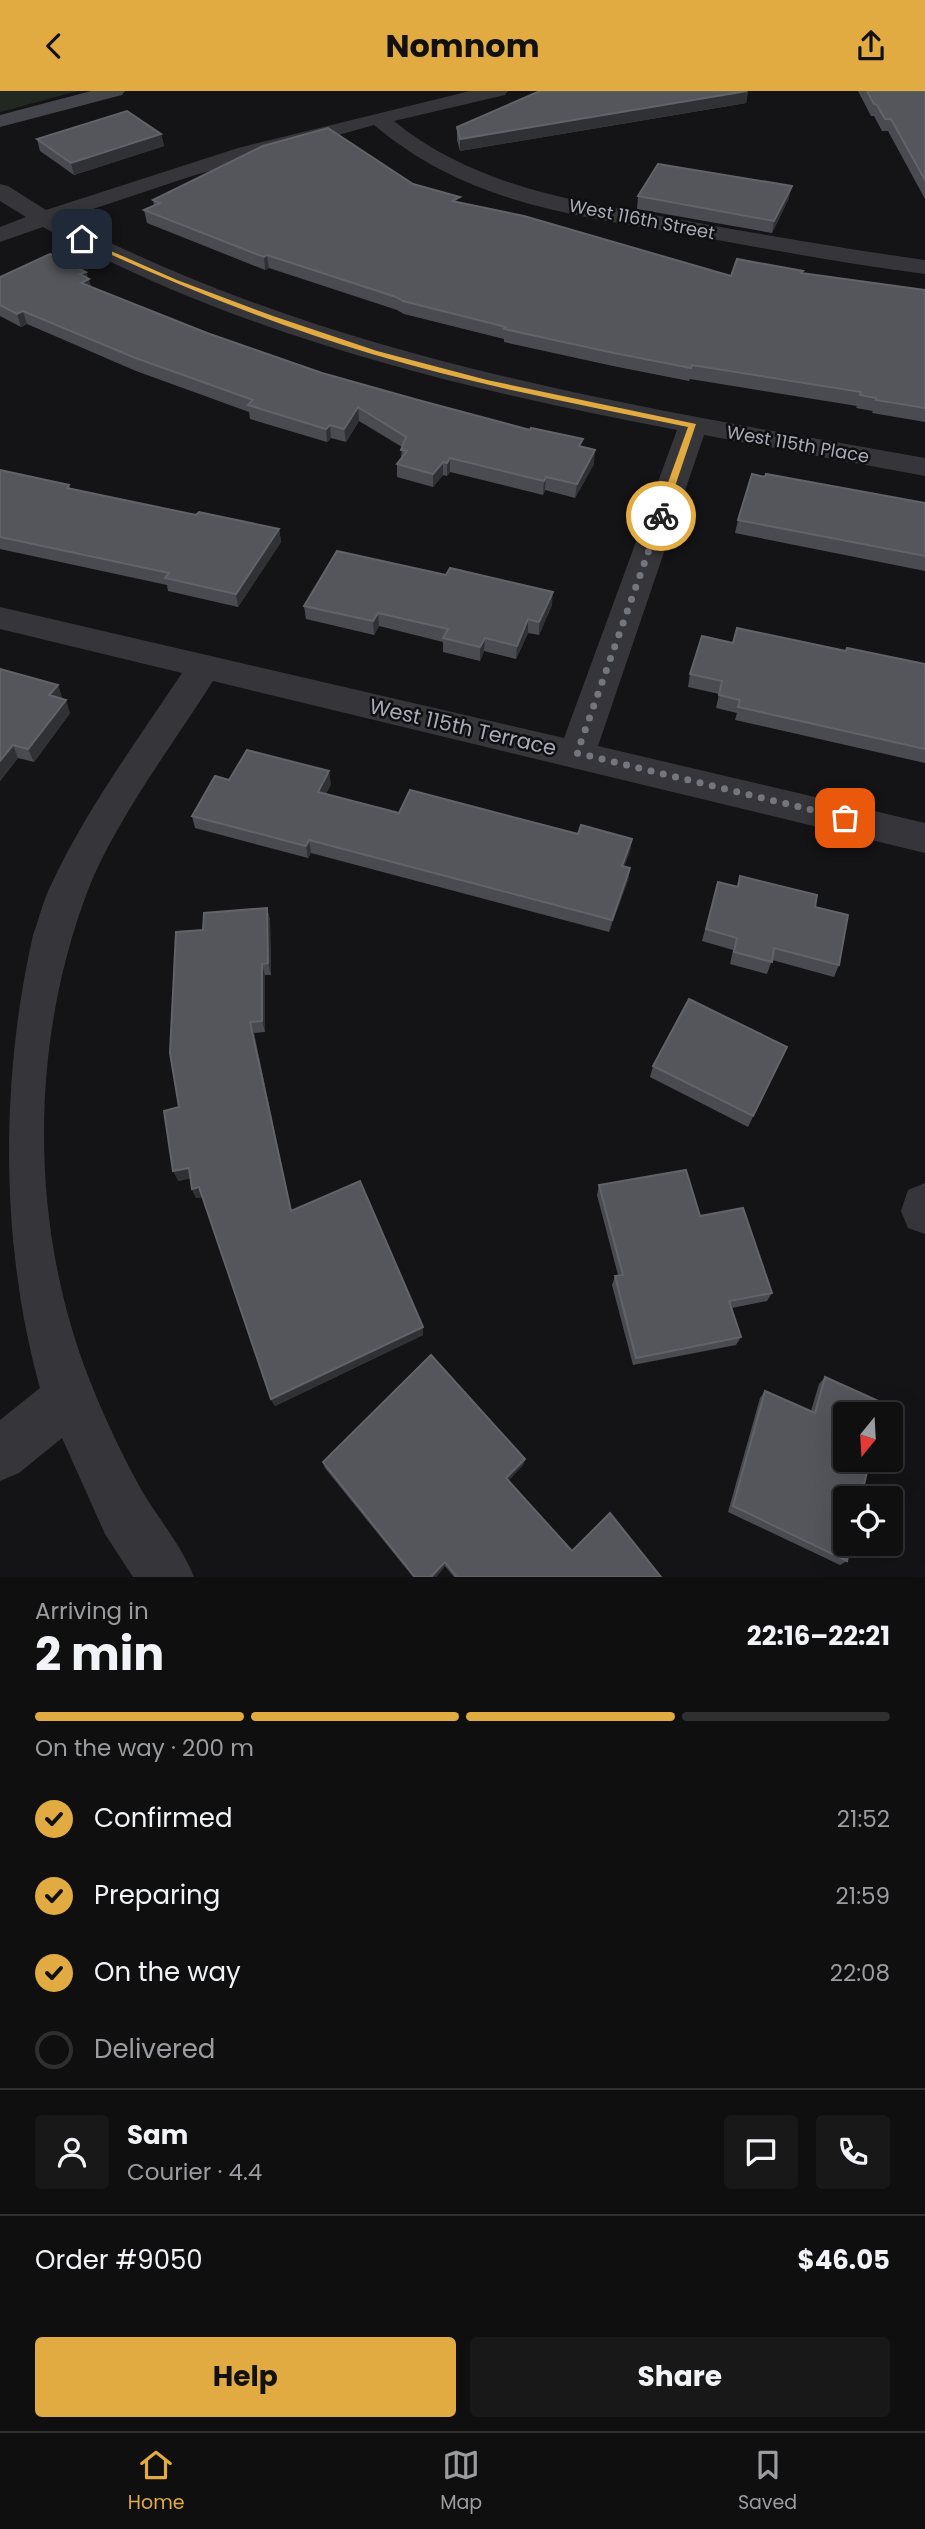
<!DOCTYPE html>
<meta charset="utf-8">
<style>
:root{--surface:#0f0f10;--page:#181819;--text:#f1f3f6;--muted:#9b9c9f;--line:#2f2f30;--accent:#e1ab41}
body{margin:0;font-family:Poppins,sans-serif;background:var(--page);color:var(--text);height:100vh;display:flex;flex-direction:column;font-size:26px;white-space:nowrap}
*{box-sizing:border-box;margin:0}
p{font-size:23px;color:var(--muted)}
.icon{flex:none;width:38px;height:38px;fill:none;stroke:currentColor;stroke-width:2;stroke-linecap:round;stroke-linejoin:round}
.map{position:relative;height:1486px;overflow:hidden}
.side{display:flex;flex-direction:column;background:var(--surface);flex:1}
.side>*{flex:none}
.needle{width:46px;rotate:198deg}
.tools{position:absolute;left:833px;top:1311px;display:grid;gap:14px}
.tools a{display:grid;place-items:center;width:70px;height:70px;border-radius:7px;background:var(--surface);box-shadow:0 7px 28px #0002,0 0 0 2px var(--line);font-size:35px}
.pin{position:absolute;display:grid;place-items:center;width:60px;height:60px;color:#fff;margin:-30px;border-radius:14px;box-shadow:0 4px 10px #0006}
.courier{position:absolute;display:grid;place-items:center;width:70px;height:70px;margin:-35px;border:5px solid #e1ab41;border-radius:50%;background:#fff;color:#222;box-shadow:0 2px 9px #0007}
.headline em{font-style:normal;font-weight:700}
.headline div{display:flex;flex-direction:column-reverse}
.headline{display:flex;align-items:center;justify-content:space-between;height:119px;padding:0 35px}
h1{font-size:46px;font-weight:700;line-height:52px}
.bar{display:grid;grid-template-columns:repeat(4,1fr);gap:10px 7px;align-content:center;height:84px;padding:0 35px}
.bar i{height:9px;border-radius:5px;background:var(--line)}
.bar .current{background:var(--accent)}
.bar p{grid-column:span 4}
.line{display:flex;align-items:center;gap:18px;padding:0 35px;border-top:2px solid var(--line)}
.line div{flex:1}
.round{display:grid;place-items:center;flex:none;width:74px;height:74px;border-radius:7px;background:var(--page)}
ol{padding:0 35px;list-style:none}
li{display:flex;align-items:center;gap:21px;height:77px}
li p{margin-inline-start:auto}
li .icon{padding:7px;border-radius:50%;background:var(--accent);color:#111;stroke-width:4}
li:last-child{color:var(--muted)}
li i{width:38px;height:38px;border:4px solid var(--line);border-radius:50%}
.primary-button{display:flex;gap:14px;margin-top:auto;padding:14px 35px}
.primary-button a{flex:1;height:80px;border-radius:7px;background:var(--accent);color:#111;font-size:28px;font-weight:700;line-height:80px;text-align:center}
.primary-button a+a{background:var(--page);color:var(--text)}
header{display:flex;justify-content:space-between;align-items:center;height:91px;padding:0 35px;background:var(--accent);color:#111;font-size:32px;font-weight:700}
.menu{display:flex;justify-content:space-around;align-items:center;height:98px;border-top:2px solid var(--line);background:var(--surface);font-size:19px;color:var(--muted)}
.menu a{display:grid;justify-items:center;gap:4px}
.menu .current{color:var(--accent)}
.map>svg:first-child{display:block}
.green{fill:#212822}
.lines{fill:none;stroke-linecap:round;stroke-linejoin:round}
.street{fill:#36363a;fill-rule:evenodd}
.secondary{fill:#44454a;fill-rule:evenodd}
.wall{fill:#4a4b51}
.shaded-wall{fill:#303135}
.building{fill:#54565b;stroke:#616369;stroke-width:2}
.route{fill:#e1ab41}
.done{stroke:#74767d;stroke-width:7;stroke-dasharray:0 12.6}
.labels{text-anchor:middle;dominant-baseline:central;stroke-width:5;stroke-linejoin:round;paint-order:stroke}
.far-street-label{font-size:18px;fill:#a7abb5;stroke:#0f0f11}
.street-label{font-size:21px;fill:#a7abb5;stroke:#0f0f11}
</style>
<header><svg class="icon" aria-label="back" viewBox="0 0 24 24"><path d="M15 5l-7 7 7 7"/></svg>Nomnom<svg class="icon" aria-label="share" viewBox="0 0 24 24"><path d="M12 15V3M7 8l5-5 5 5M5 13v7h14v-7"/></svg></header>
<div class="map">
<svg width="925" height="1486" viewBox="0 0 925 1486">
<rect width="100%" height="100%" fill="#141416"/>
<path class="green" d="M 0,0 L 78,0 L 0,21 Z"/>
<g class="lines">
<g class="street">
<path d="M 470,0 L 508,0 L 505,4 L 394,30 C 480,100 587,112 693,131 C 770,145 847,158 925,169 L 925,183 C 846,173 768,158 690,144 C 573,124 468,113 374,34 L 192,85 L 63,128 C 330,268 632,315 925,367 L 925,385 L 704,344 L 598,655 L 925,732 L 925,762 L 213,590 C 173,653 115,730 88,799 C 29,954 29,1136 90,1290 C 104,1326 126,1372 145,1405 C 162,1432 182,1456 194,1486 L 133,1486 L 105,1443 L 62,1347 L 19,1382 L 0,1390 L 0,1329 L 40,1297 C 0,1153 0,990 33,844 C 39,828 43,810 51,794 C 86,719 136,651 182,582 L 0,538 L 0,516 L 564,647 L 677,339 C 461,298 237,244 43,136 L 0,151 L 0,136 L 26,126 L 0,110 L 0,93 L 8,95 L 46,119 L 238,57 Z"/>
<path d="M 925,1092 L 925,1143 L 908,1137 L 901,1120 L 908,1099 Z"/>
</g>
<path class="secondary" d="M 91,0 L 125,0 L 122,4 L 0,36 L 0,24 Z"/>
</g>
<g class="wall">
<path d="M 748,0 L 746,12 L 460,60 L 457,49 L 457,36 Z"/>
<path d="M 858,0 L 925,0 L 925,108 L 888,40 L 882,40 L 874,25 L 871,25 Z"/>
<path d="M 161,43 L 164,55 L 74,84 L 40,60 L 37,48 Z"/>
<path d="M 413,93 L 460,112 L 731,185 L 802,182 L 925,199 L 925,331 L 872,322 L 873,320 L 856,317 L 857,315 L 690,288 L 689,290 L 613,275 L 504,251 L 504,248 L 404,223 L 397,219 L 269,177 L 265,179 L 147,132 L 144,119 L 154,114 L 153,109 Z"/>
<path d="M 638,105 L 789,107 L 772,142 L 637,118 Z"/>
<path d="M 86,181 L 91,196 L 207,242 L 322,282 L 583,356 L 594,373 L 575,407 L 545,399 L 543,404 L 450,381 L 447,385 L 443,384 L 433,396 L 397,386 L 397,373 L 401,367 L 402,356 L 359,330 L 346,351 L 331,347 L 327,351 L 250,328 L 249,321 L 136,280 L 27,233 L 21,236 L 0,225 L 0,186 Z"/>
<path d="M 0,379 L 69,394 L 70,398 L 196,424 L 279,438 L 281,451 L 238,516 L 168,500 L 167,494 L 0,458 Z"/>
<path d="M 765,386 L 925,412 L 925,480 L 735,442 L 738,429 Z"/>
<path d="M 552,514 L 539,544 L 528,542 L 516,568 L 484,560 L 480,570 L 443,561 L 443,551 L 379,535 L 374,544 L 306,528 L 304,515 Z"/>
<path d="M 733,552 L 846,560 L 925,573 L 925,672 L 735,629 L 737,622 L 716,617 L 719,603 L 688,596 L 690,583 Z"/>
<path d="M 0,578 L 58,594 L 62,607 L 70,622 L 34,671 L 18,667 L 0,690 Z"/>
<path d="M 229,689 L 331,693 L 326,703 L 399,722 L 632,748 L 630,760 L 624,776 L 630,777 L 628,789 L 609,841 L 311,762 L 308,767 L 195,737 L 192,725 Z"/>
<path d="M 740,785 L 815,816 L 839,874 L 834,886 L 772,869 L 767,883 L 730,873 L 733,859 L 702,850 L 718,791 L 737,795 Z"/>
<path d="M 267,817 L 270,829 L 271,884 L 265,884 L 265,941 L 254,942 L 291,1120 L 423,1244 L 275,1315 L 271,1308 L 202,1106 L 196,1107 L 192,1098 L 191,1087 L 178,1090 L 179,1016 L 203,839 Z"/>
<path d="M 787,956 L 748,1036 L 650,986 L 653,975 Z"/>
<path d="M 599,1094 L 700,1125 L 772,1202 L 767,1210 L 732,1217 L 741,1246 L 736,1254 L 633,1274 L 612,1194 L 615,1185 L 618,1184 L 597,1104 Z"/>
<path d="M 825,1286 L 847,1470 L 840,1474 L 728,1421 L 760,1307 L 765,1300 L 811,1320 L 819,1293 Z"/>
<path d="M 525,1368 L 523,1374 L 508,1390 L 572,1460 L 661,1486 L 454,1486 L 445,1475 L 436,1486 L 413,1486 L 325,1377 L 323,1371 Z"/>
</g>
<g class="shaded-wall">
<path d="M 748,0 L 746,12 L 460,60 L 460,48 Z"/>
<path d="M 161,43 L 164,55 L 74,84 L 71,72 Z"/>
<path d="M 792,95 L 789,107 L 772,142 L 774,130 Z"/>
<path d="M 267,164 L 269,177 L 265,179 L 264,166 Z"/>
<path d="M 86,181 L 87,188 L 89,188 L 92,200 L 84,205 L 80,183 Z"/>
<path d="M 23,220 L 27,233 L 21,236 L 17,223 Z"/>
<path d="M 358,316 L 359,330 L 346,351 L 344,338 Z"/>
<path d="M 330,334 L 331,347 L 327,351 L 326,338 Z"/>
<path d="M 595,359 L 594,373 L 575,407 L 577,393 Z"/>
<path d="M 450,367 L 450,381 L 447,385 L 447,372 Z"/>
<path d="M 443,371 L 443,384 L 433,396 L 433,383 Z"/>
<path d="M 546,386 L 545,399 L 543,404 L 544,390 Z"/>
<path d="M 279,438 L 281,451 L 238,516 L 236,503 Z"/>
<path d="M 553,501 L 552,514 L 539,544 L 539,531 Z"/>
<path d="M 378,522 L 379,535 L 374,544 L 373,530 Z"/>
<path d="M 528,528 L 528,542 L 516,568 L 517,555 Z"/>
<path d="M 485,547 L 484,560 L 480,570 L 480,556 Z"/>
<path d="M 58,594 L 62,607 L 54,617 L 49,604 Z"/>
<path d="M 66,609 L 70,622 L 34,671 L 28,658 Z"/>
<path d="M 13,654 L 18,667 L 0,690 L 0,670 Z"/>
<path d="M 329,680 L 331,693 L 320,714 L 318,701 Z"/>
<path d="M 632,748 L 630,760 L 620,787 L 622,775 Z"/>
<path d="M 309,749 L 311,762 L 308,767 L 306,755 Z"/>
<path d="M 630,777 L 628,789 L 609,841 L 612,829 Z"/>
<path d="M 267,817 L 270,829 L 271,884 L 268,872 Z"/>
<path d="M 262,873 L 265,884 L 265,941 L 262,930 Z"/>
<path d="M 250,931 L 254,942 L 293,1130 L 291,1120 Z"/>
<path d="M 189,1077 L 193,1087 L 178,1090 L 173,1080 Z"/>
<path d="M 199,1096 L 203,1106 L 196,1107 L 192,1098 Z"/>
<path d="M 423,1236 L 423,1244 L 275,1315 L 271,1308 Z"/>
<path d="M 525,1368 L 523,1374 L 505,1393 L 506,1387 Z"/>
<path d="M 445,1471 L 445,1475 L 436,1486 L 431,1486 Z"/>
</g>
<g class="building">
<path d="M 540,0 L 747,0 L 460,48 L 457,36 Z"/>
<path d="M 867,0 L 925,0 L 925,89 L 891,28 L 885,28 L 877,14 L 874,13 Z"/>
<path d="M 127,20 L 161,43 L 71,72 L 37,48 Z"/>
<path d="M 328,37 L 413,93 L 460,106 L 452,110 L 524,125 L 731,185 L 737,168 L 803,180 L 801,182 L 925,199 L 925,317 L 876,309 L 876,307 L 860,304 L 861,301 L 692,274 L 691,277 L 614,262 L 504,238 L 506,236 L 403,210 L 396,206 L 267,164 L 264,166 L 144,119 L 160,112 L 153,109 L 263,55 Z"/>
<path d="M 658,73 L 792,95 L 774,130 L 638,105 Z"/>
<path d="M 50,163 L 86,181 L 80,183 L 89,188 L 81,192 L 207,242 L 322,282 L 418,309 L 530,339 L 531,337 L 583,348 L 579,355 L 595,359 L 577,393 L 546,386 L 544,390 L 450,367 L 447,372 L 443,371 L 433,383 L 397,373 L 407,360 L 401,359 L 406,346 L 358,316 L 344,338 L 330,334 L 326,338 L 248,314 L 253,309 L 133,266 L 23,220 L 17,223 L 0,214 L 0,186 Z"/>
<path d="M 0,379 L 69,394 L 67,397 L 196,424 L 199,421 L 279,438 L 236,503 L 165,487 L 169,482 L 0,446 Z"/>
<path d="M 752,383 L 765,386 L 766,383 L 925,412 L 925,465 L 738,429 Z"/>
<path d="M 337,460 L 446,484 L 450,477 L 553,501 L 539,531 L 528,528 L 517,555 L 485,547 L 480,556 L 443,547 L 448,538 L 378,522 L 373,530 L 304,515 Z"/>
<path d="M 737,537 L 846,560 L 847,557 L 925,573 L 925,658 L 738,616 L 740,609 L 719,604 L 722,590 L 690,583 L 702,545 L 733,552 Z"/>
<path d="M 0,578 L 58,594 L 49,604 L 66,609 L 28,658 L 13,654 L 0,670 Z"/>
<path d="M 247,659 L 329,680 L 318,701 L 399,722 L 410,699 L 578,743 L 581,734 L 632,748 L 622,775 L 630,777 L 612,829 L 309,749 L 306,755 L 192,725 L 215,685 L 229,689 Z"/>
<path d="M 740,785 L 817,804 L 815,816 L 848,824 L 839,874 L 774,857 L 772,871 L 734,861 L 737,847 L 706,838 L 718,791 L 738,796 Z"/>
<path d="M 267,817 L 268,872 L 262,873 L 262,930 L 250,931 L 291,1120 L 360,1090 L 423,1236 L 271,1308 L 199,1096 L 192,1098 L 189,1077 L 173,1080 L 164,1020 L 179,1016 L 170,962 L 176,841 L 203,839 L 204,822 Z"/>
<path d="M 689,908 L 787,956 L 753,1025 L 653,975 Z"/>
<path d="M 686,1079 L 700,1125 L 743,1117 L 772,1202 L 729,1210 L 741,1246 L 636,1267 L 615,1185 L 623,1184 L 599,1094 Z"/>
<path d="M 431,1264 L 525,1368 L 506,1387 L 572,1460 L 610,1422 L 661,1486 L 457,1486 L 445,1471 L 431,1486 L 415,1486 L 323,1371 Z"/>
<path d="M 825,1286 L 883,1312 L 880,1323 L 845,1323 L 845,1368 L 870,1368 L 861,1407 L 845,1407 L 845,1452 L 851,1452 L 847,1470 L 733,1415 L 765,1300 L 815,1322 Z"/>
</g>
<path class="route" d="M 79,146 L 177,189 L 273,225 L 377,260 L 487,289 L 696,333 L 665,425 L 661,428 L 656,425 L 688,336 C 582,314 475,294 372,263 C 271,233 174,193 79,149 Z"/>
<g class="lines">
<path class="done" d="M 661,425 L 577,662 L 845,727"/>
</g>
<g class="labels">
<g class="far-street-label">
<text transform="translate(642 128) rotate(11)">West 116th Street</text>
<text transform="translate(798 353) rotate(10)">West 115th Place</text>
</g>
<g class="street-label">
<text transform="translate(463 636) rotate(13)">West 115th Terrace</text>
</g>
</g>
</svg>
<div class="tools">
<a><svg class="needle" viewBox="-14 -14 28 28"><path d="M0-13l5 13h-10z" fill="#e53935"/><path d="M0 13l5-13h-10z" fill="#9b9c9f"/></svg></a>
<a><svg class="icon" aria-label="locate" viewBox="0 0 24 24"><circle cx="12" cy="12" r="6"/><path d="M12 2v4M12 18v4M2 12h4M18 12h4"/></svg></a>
</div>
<div class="pin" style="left:845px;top:727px;background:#ea580c"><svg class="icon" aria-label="bag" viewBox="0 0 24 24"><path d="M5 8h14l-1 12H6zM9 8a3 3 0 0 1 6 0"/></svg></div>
<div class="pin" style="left:82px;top:148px;background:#1f2937"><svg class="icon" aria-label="home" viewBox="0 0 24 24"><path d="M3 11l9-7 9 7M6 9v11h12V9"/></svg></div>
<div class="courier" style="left:661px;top:425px"><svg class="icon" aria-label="bike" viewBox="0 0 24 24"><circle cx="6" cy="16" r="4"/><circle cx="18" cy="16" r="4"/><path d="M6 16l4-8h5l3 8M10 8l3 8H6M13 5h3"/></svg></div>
</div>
<section class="side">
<div class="headline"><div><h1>2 min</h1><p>Arriving in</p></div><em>22:16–22:21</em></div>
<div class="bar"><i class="current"></i><i class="current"></i><i class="current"></i><i></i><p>On the way · 200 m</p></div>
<ol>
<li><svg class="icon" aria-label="check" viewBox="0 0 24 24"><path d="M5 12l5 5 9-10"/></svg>Confirmed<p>21:52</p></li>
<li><svg class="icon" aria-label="check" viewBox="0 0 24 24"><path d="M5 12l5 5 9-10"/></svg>Preparing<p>21:59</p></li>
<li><svg class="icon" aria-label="check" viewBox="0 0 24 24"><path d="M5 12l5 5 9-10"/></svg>On the way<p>22:08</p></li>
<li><i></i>Delivered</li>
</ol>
<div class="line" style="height:126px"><a class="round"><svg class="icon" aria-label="person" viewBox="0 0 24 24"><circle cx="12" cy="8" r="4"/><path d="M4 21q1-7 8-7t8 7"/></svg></a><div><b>Sam</b><p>Courier · 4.4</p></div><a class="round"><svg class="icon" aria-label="chat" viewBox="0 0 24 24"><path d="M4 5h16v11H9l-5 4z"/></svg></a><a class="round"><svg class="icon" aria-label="phone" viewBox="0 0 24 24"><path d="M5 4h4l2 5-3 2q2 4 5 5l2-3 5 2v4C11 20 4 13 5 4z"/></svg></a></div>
<div class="line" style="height:91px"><div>Order #9050</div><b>$46.05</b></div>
<div class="primary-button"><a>Help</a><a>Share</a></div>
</section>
<nav class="menu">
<a class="current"><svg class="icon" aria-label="home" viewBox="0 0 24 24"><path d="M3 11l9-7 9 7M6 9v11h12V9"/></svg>Home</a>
<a><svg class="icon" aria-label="map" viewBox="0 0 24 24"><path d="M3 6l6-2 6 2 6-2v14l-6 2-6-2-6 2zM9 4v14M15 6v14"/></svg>Map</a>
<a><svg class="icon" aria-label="saved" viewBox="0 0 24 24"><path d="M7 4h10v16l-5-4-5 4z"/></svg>Saved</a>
</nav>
